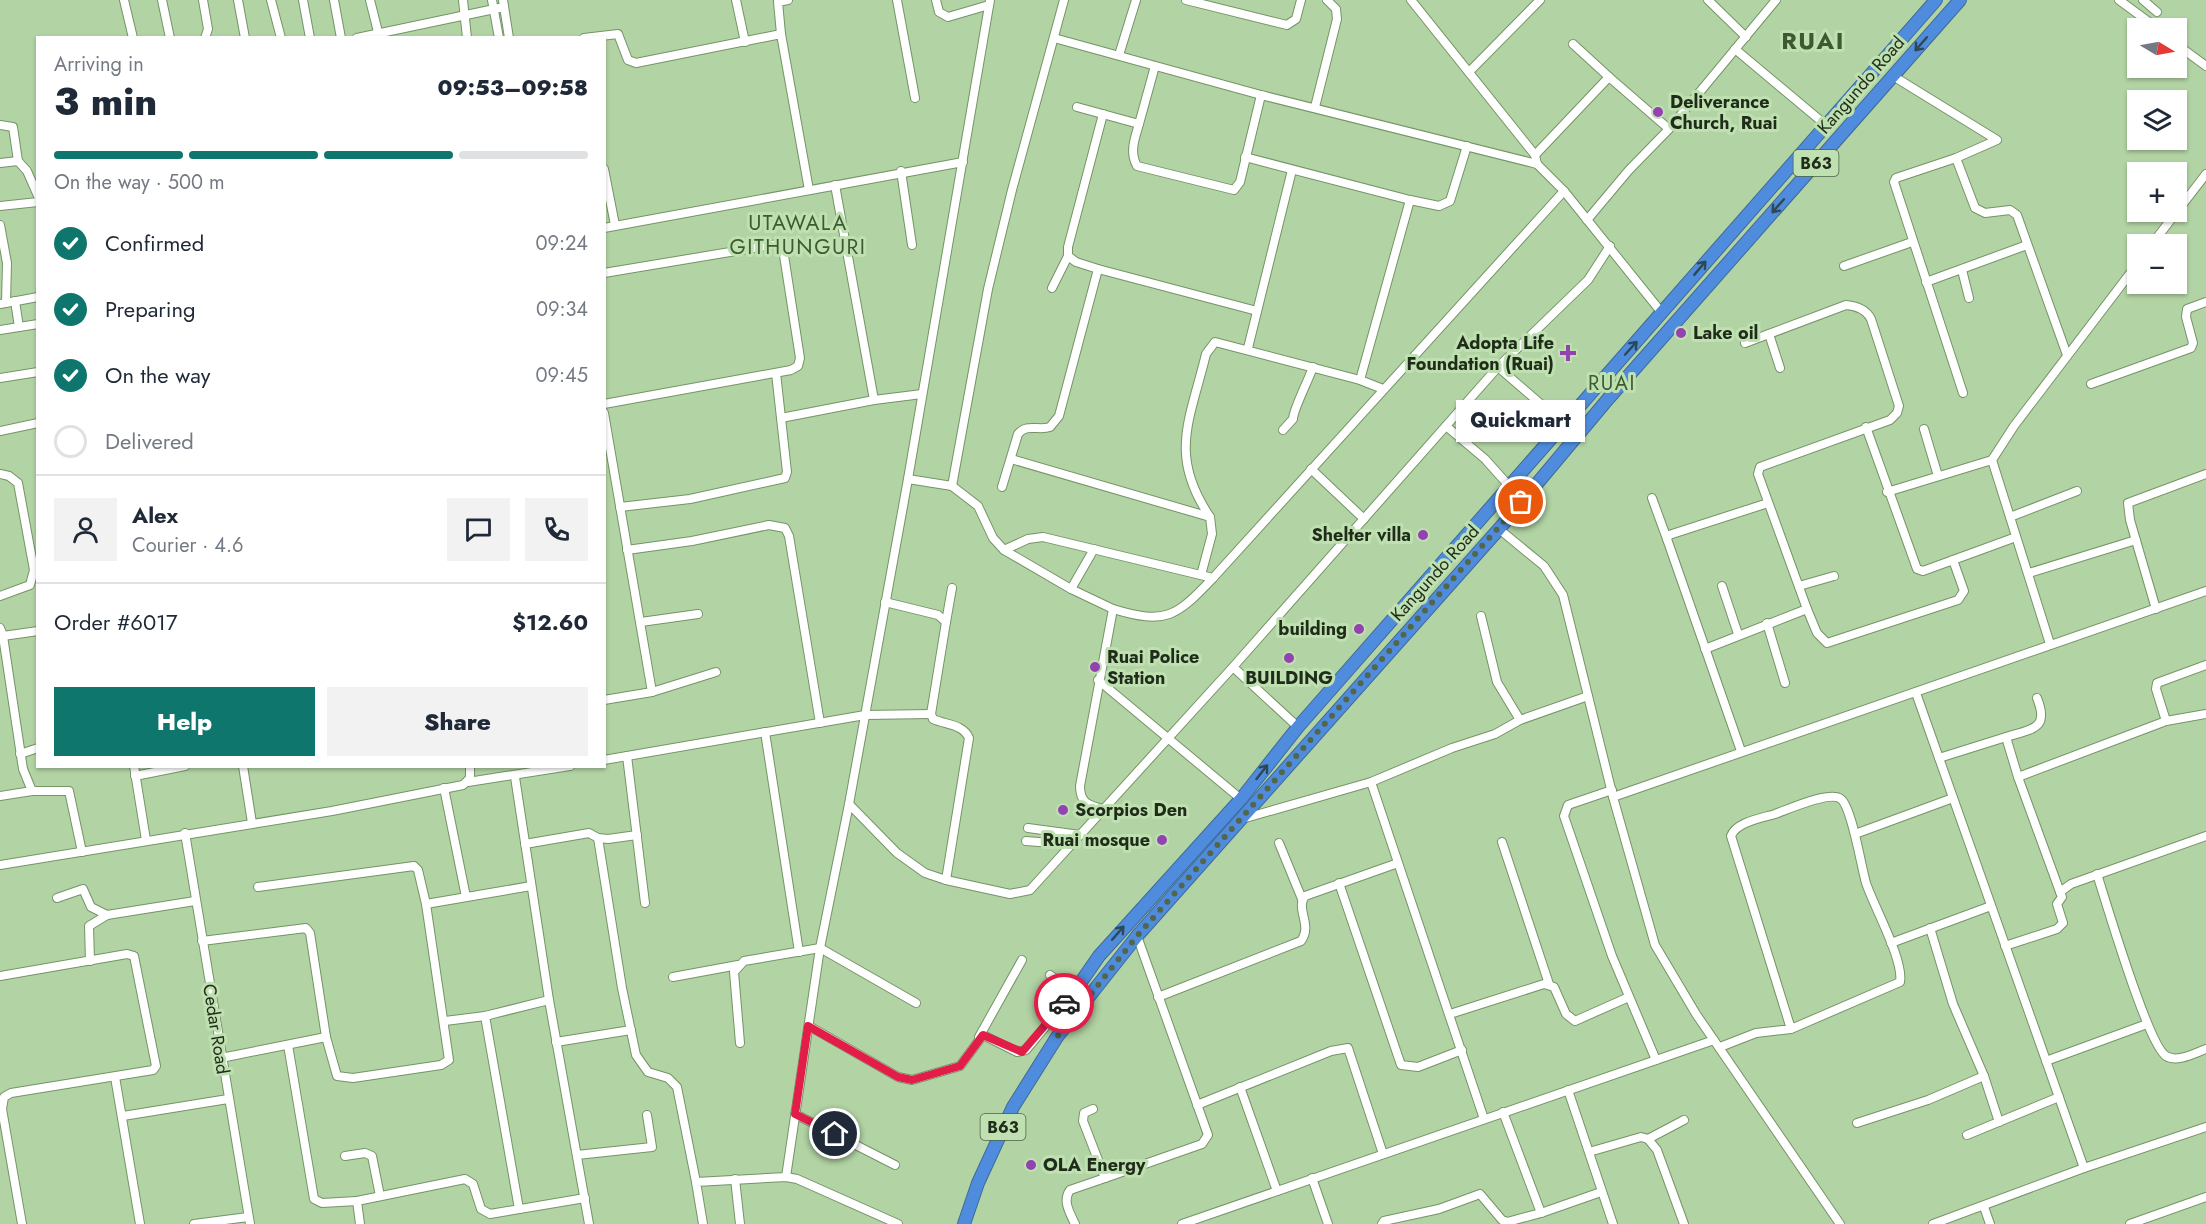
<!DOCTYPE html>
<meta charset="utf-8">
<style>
:root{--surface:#fff;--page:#f2f2f3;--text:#1f2937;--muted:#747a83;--line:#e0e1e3;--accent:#0f766e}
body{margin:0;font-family:Jost,sans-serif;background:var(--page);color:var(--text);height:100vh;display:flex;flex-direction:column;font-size:22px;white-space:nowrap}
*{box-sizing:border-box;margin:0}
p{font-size:20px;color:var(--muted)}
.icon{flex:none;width:33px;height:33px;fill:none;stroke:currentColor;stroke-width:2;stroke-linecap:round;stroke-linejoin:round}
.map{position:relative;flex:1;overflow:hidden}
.panel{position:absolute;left:36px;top:36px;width:570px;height:732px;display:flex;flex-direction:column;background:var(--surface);border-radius:0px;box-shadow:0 2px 4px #0004}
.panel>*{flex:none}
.needle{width:39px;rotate:100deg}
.tools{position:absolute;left:2127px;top:18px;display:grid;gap:12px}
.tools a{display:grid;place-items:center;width:60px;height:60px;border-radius:0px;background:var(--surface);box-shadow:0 2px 4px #0004;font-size:30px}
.pin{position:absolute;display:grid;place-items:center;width:51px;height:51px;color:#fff;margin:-26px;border:3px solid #fff;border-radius:50%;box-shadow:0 2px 6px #0007}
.courier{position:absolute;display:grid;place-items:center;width:60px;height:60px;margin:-30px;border:4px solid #e11d48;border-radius:50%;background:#fff;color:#222;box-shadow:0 2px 8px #0007}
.bubble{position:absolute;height:42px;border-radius:0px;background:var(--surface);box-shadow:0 2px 4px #0004;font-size:20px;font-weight:800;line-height:42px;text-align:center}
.headline em{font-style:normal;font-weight:800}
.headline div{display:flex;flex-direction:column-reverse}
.headline{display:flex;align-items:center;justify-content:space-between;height:102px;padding:0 18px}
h1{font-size:39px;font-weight:800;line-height:45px}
.bar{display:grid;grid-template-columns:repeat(4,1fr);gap:9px 6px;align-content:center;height:72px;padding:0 18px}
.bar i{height:8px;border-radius:4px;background:var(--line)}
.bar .selected{background:var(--accent)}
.bar p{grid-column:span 4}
.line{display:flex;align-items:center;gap:15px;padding:0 18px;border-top:2px solid var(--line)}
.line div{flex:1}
.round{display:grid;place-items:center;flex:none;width:63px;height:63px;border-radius:0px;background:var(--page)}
ol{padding:0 18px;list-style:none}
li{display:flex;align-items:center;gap:18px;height:66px}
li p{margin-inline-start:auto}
li .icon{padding:6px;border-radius:50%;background:var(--accent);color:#fff;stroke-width:4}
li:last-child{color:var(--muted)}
li i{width:33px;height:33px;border:3px solid var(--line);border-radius:50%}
.button{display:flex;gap:12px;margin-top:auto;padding:12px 18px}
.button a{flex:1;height:69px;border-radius:0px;background:var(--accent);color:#fff;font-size:24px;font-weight:800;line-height:69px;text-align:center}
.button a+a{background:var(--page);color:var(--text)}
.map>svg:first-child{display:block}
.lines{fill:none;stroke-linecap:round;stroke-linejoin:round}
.minor-casing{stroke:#759467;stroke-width:10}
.highway-casing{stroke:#3f6a98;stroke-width:14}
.minor{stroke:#fff;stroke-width:8}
.highway{stroke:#508cdd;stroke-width:12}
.oneway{stroke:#2e4954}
.done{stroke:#52664a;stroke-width:6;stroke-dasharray:0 10.8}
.route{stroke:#e11d48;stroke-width:8}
.poi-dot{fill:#9442b1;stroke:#bfe0b0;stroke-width:2}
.labels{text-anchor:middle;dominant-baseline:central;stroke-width:6;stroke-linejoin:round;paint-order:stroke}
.shield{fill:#bfe0b0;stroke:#4f6246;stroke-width:1.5}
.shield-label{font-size:16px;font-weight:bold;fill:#1f2c19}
.street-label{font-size:18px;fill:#1f2c19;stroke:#bfe0b0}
.poi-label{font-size:18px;font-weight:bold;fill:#1f2c19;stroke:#bfe0b0;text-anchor:start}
.neighbourhood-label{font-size:20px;letter-spacing:1.5px;fill:#3e5a30;stroke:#bfe0b0}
.quarter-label{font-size:21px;letter-spacing:1.5px;fill:#3e5a30;stroke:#bfe0b0}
.district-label{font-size:24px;font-weight:bold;letter-spacing:1.5px;fill:#3e5a30;stroke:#bfe0b0}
</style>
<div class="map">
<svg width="2206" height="1224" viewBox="0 0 2206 1224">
<rect width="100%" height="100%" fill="#b2d3a4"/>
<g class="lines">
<g class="minor-casing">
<g id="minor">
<path d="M 124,0 L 133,38"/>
<path d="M 162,0 L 170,38"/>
<path d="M 203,0 L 208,29 L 205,38"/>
<path d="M 238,0 L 245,38"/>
<path d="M 271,0 L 281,38"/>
<path d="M 303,0 L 310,38"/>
<path d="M 334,0 L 341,38"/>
<path d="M 370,0 L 379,36"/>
<path d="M 463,0 L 467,38"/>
<path d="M 492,0 L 499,38"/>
<path d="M 503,0 L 509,38"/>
<path d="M 736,0 L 745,42"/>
<path d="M 897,0 L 915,98"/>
<path d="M 936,0 L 939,12 L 948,17 L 989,5"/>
<path d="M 1186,0 L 1287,25 L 1296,19 L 1301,0"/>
<path d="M 1411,0 L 1535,155 L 1537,164 L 1564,191 L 1662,313"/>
<path d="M 1708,0 L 1746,37"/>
<path d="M 2119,0 L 2157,28"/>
<path d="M 2143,0 L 2157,12"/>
<path d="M 781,34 L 778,2 L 788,0"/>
<path d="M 357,38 L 504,7"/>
<path d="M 584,38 L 618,34 L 628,60 L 636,63 L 781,34 L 809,190"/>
<path d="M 1054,38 L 1261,95 L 1537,164"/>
<path d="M 1573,44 L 1609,77"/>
<path d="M 2176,44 L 2206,66"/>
<path d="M 1735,49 L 1821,121"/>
<path d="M 1119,55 L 1136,0"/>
<path d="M 1469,72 L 1540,0"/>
<path d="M 1893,76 L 1997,140 L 1956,158 L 1896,178 L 1894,182 L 1963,393"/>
<path d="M 1077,107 L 1139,124 L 1155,66"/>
<path d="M 1315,107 L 1337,19 L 1336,9 L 1327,0"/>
<path d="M 1103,114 L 1068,247 L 1068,256 L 1076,262 L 1098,269 L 1257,311"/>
<path d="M 1139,124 C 1135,138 1129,152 1137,166 L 1234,190 L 1240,182 L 1261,95"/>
<path d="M 0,125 L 13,127 L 18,161 L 27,171 L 38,196"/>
<path d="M 1535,155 L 1609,77 L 1669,129 L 1776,0"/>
<path d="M 1245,157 L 1410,200 L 1360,380"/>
<path d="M 1956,158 L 1975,208 L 1985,213 L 2010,210 L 2017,215 L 2067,355"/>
<path d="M 0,163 L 18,161"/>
<path d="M 604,169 L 615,225"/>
<path d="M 901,171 L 912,245"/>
<path d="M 835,185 L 874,400 L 922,394"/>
<path d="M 1410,200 L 1439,206 L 1450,201 L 1467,146"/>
<path d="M 0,206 L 38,202"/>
<path d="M 1587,220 L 1629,170 L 1669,129"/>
<path d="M 0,225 L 7,263 L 6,303"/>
<path d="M 604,228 L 963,162"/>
<path d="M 2152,244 L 2206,174"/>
<path d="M 1844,266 L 1912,242"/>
<path d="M 1962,270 L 1969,298"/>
<path d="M 604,273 L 778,244 L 783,249 L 800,358 L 798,366 L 791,370 L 604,404"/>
<path d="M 1926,282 L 2027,245"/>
<path d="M 1052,288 L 1068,256"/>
<path d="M 15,301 L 19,327"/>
<path d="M 0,304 L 38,297"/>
<path d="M 0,330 L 38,324"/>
<path d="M 1769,334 L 1780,368"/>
<path d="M 1248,348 L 1292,170"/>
<path d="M 1498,367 L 1565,425"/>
<path d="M 0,378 L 38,372"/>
<path d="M 2091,384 L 2191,348 L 2193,343 L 2186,317 L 2187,309 L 2206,302"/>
<path d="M 604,413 L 652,692"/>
<path d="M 781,418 L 874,400"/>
<path d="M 1446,426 L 1485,459 L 1510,487"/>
<path d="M 1866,427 L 1917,569 L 1923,571 L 2016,537"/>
<path d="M 1924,429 L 1938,476"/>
<path d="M 1283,430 L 1293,419 C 1293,410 1309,379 1313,367"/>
<path d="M 0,431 L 38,423"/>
<path d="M 1011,459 L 1210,517 L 1212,534 L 1201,575"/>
<path d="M 1311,469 L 1364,519"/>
<path d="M 0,474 L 9,476 L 18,483 L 34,570 L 30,585 L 0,596"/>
<path d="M 908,479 L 952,486 L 988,289 L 1012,190 L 1064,0"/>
<path d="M 952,486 L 978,506 L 993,538 L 1004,550 L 1028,539 L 1043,537 L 1213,578 L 1564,191"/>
<path d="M 1002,487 L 1018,434 C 1027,423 1038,431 1050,427 L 1059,416 L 1098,269"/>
<path d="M 1887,492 L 1992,460"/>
<path d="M 1652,498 L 1667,539"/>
<path d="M 620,507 L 690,499 L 785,478 L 787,472 L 776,373"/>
<path d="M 1210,517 C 1168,455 1190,420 1206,354 L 1215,342 L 1360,380 L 1383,389"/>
<path d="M 2010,517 L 2077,491"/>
<path d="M 1499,529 L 1544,566 L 1563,595 L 1613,797 L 1655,945 L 1696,1014 L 1840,1224"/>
<path d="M 627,550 L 692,541 L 769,525 L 785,528 L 789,536 L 820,723"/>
<path d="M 1004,550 L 1071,589 L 1113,609 L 1080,786 C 1080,803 1088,805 1103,809"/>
<path d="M 2029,573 L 2136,540"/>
<path d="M 1722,586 L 1738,634"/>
<path d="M 1799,586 L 1834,576"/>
<path d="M 1071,589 L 1094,549"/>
<path d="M 885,602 L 938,615 L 946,622 L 931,714 L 933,719 C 946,725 963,724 969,738 L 946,880"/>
<path d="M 1113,609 C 1166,625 1176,617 1213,578"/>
<path d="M 1807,609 L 1817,633 L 1827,643 L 1958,600 L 1964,591 L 1953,560"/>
<path d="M 2156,609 L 2130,520 L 2128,503 L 2206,474"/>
<path d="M 641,622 L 698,614"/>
<path d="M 946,622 L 952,588"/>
<path d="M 1767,623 L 1785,683"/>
<path d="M 0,628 L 3,636 L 38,631"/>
<path d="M 3,636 L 23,769 L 32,791"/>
<path d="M 2050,644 L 1992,460 L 2014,426 L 2138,263"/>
<path d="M 1705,649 L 1807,609 L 1758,474 L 1760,467 L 1890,420 L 1897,413 L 1899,406 L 1871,319 C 1866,309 1857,306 1846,305 L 1745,343"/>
<path d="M 1233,667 L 1298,727"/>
<path d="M 1098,680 L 1241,799"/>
<path d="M 1916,693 L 2084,1168"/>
<path d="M 604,700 L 652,692 L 716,672"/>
<path d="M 1520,720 L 1588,696"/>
<path d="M 2166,721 L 2156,689 L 2157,683 L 2206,665"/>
<path d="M 765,732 L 799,952"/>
<path d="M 2006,737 C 2031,729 2050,730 2037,698"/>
<path d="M 1741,751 L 1667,539 L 1669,535 L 1768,503"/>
<path d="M 20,754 L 38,748"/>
<path d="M 627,756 L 645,903"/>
<path d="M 1939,758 L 2006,737 L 2018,777"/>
<path d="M 604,760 L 865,715 L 931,714"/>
<path d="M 134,766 L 146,840"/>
<path d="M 243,766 L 252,823"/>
<path d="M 135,776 L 185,766"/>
<path d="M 515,777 L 549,1000 L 589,1224"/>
<path d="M 468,782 L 570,766"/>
<path d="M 1371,782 L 1484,1119"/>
<path d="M 444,788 L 466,897"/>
<path d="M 1612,790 L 1568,805 L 1564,816 L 1612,956 L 1656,1060"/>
<path d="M 0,796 L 32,791 L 69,791 L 82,852"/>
<path d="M 1613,797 L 2206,591"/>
<path d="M 849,804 L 897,853 L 925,873 L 946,880 L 1010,894 L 1030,890 L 1233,667 L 1498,367 L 1588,280 L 1610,246"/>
<path d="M 1242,819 L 1371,782 L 1452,748 L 1495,734 L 1520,720 L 1497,682 L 1481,616"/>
<path d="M 1028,828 L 1080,835"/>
<path d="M 185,833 L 250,1224"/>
<path d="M 1855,834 L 1953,798"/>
<path d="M 598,838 L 608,839 L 637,835"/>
<path d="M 1026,841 L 1051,843 L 1063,833"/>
<path d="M 1502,842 L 1549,984"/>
<path d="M 1279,843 L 1302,899"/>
<path d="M 525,844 L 589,833 L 598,838 L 622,988 L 636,1055 L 648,1072 L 668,1078 L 677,1087 L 696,1182"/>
<path d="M 0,865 L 332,811 L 463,785 L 470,778 L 470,766"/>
<path d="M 2097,874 C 2106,902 2148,1045 2166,1056 C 2177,1063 2195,1053 2206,1049"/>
<path d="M 1339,883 L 1401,1065 L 1418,1067 L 1462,1050"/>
<path d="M 2060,892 L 2018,777 L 2166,721 L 2206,714"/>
<path d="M 57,898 L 83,889 L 91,907 L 107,915"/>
<path d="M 426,904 L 531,886"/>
<path d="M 1930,928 L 1953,1004 L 1984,1076 L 1999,1122"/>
<path d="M 202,941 L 306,928 L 310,933 L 326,1037 L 337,1076 L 353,1078 L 441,1065 L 449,1060 L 426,904 L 418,870 L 414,866 L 258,887"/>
<path d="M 1891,943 L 1991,906"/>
<path d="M 2005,946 L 2057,929 L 2063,923 L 2057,904 L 2062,897 L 2060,892 L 2071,884 L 2206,836"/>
<path d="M 90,961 L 89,926 L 107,915 L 195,901"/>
<path d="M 0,976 L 127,954 L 134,956 L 156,1066 L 153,1070 L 11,1093 L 4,1097 L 2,1109 L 22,1224"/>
<path d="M 673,977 L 738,965"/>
<path d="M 1158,997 L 1301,941 C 1313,925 1295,909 1305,896 L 1398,863"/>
<path d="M 1450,1014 L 1544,984 L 1554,987 L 1566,1014 L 1575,1021 L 1629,997"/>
<path d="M 445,1021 L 485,1016"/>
<path d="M 809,1026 L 898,1077 L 912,1080 L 960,1066 L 983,1035 L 1017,1052 L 1026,1050 L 1074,992 L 1050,975"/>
<path d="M 979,1037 L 1022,960"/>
<path d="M 556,1042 L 631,1030"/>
<path d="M 740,1043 L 734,972 L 744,961 L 820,948 L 916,1003"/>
<path d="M 288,1045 L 314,1199 L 322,1203 L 357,1201"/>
<path d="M 1720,1047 L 1756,1033 L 1791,1029 L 1900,982 C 1904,960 1874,907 1866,883 C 1861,866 1852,808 1841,799 C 1830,790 1787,810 1775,814 C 1762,818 1736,822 1731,836 L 1791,1029"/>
<path d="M 221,1058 L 326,1037"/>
<path d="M 2046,1061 L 2147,1024"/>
<path d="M 115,1077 L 140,1224"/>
<path d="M 1240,1087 L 1277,1191"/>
<path d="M 1568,1090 L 1613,1224"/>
<path d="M 1197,1105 L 1331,1051 L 1348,1048 L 1383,1154"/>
<path d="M 1093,1109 L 1084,1113 L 1083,1121 L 1105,1178 L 1202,1144 L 1208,1135 L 1137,936"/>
<path d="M 795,1114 L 895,1165"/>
<path d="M 123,1116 L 228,1099"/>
<path d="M 1857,1123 L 1928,1100 L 1984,1076"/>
<path d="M 1967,1135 L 2059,1097"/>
<path d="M 1648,1139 L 1684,1120"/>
<path d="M 1589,1152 L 1641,1137 L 1648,1139 L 1657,1150 L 1684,1224"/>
<path d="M 577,1155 L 652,1147 L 647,1115"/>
<path d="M 345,1156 L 365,1153 L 372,1156 L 380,1196"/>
<path d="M 786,1177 L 820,948 L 849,804 L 908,479 L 990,0"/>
<path d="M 1312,1178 L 1328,1224"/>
<path d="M 735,1179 L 740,1224"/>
<path d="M 1984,1207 L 1990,1224"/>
<path d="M 519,1209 L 485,1016 L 549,1000"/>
<path d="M 1541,1213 L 1601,1192"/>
<path d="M 194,1224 L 248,1217"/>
<path d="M 360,1224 L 357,1201 L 465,1179 L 473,1184 L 481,1209 L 490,1214 L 585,1198"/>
<path d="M 703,1224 L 696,1182 L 786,1177 L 797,1179 L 898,1224"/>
<path d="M 1075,1224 C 1070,1213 1062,1201 1070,1190 L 1105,1178"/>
<path d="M 1182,1224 L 1714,1040"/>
<path d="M 1382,1224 L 1384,1221 L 1439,1209 L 1480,1194 L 1502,1220 L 1507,1222 L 1541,1213 L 1503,1112"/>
<path d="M 1933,1224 L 2084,1168 L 2206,1127"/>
<path d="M 2130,1224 L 2206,1197"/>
</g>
</g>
<g class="highway-casing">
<g id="highway">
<path d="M 1061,1027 L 1074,992 L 1099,956 L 1241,799 L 1298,727 L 1936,0"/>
<path d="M 964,1224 L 978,1183 L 1013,1107 L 1057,1037 L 1137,936 L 1499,529 L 1608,399 L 1960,0"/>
</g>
</g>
<use href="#minor" class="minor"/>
<use href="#highway" class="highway"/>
</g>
<defs><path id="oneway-shaft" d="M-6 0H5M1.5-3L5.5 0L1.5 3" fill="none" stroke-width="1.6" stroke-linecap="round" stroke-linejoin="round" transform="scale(1.5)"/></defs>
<g class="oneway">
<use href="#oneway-shaft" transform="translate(1921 44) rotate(131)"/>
<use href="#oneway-shaft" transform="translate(1778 206) rotate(131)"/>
<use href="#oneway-shaft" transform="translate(1700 268) rotate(-50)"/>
<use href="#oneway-shaft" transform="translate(1631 348) rotate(-48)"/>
<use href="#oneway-shaft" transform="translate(1262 772) rotate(-52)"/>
<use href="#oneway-shaft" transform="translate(1118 933) rotate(-49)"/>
</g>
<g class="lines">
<path class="done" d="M 1064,1003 L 1074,992 L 1057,1037 L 1137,936 L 1521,502"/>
<path class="route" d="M 835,1134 L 795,1114 L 808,1026 L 898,1077 L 912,1080 L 960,1066 L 983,1035 L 1022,1052 L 1064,1003"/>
</g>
<g class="poi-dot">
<circle cx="1658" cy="112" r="6"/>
<circle cx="1681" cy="333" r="6"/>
<path d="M1565 344h6v6h6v6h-6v6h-6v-6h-6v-6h6z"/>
<circle cx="1423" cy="535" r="6"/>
<circle cx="1359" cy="629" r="6"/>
<circle cx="1289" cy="658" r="6"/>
<circle cx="1095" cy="667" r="6"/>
<circle cx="1063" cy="810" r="6"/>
<circle cx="1162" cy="840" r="6"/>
<circle cx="1031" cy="1165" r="6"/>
</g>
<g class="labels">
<g class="shield">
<rect x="1793.5" y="150" width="45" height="26" rx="4.5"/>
<rect x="980.5" y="1114" width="45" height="26" rx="4.5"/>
</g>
<g class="shield-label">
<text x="1816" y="163">B63</text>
<text x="1003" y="1127">B63</text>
</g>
<g class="street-label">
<text transform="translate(1861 85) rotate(-49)">Kangundo Road</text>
<text transform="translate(1435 573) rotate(-48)">Kangundo Road</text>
<text transform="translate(216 1029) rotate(81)">Cedar Road</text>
</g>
<g class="poi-label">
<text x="1670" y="102">Deliverance<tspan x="1670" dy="21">Church, Ruai</tspan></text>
<text x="1693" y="333">Lake oil</text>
<text x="1554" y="343" text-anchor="end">Adopta Life<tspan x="1554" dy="21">Foundation (Ruai)</tspan></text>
<text x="1411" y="535" text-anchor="end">Shelter villa</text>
<text x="1347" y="629" text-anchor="end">building</text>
<text x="1107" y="657">Ruai Police<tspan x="1107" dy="21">Station</tspan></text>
<text x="1289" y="678" text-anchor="middle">BUILDING</text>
<text x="1075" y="810">Scorpios Den</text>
<text x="1150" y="840" text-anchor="end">Ruai mosque</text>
<text x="1043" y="1165">OLA Energy</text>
</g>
<g class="neighbourhood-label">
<text x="1612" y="383">RUAI</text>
</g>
<g class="quarter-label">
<text x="798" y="223">UTAWALA<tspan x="798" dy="24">GITHUNGURI</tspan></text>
</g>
<g class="district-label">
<text x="1813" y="40">RUAI</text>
</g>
</g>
</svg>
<div class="tools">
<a><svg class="needle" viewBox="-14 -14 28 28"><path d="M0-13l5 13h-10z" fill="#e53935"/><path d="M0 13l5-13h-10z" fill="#747a83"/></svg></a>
<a><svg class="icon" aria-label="layers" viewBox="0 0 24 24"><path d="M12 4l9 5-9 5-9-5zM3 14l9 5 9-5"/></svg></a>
<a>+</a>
<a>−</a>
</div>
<div class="pin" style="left:1521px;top:502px;background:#ea580c"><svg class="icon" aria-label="bag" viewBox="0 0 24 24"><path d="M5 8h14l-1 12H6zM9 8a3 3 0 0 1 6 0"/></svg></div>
<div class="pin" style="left:835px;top:1134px;background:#1f2937"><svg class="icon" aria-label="home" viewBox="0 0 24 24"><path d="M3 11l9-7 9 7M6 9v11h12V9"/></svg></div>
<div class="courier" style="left:1064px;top:1003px"><svg class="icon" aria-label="car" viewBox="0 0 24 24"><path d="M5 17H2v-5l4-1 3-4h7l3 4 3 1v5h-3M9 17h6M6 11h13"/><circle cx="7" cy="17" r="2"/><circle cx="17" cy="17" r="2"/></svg></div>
<div class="bubble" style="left:1456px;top:400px;width:129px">Quickmart</div>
<section class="panel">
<div class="headline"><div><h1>3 min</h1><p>Arriving in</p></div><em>09:53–09:58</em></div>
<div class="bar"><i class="selected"></i><i class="selected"></i><i class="selected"></i><i></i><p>On the way · 500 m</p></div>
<ol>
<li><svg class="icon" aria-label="check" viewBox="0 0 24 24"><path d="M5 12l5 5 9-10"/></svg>Confirmed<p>09:24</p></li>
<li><svg class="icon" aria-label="check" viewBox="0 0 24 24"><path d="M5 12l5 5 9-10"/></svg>Preparing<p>09:34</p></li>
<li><svg class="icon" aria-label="check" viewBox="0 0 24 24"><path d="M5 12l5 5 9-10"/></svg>On the way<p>09:45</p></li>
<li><i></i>Delivered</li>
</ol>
<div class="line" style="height:108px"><a class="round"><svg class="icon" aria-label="person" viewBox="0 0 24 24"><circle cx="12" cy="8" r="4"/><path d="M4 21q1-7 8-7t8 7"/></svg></a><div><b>Alex</b><p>Courier · 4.6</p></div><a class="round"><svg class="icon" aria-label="chat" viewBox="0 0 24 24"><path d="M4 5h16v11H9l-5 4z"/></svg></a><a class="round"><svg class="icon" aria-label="phone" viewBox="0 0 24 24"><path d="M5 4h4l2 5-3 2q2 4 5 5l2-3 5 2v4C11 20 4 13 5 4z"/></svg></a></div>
<div class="line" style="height:78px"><div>Order #6017</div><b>$12.60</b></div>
<div class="button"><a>Help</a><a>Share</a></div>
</section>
</div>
